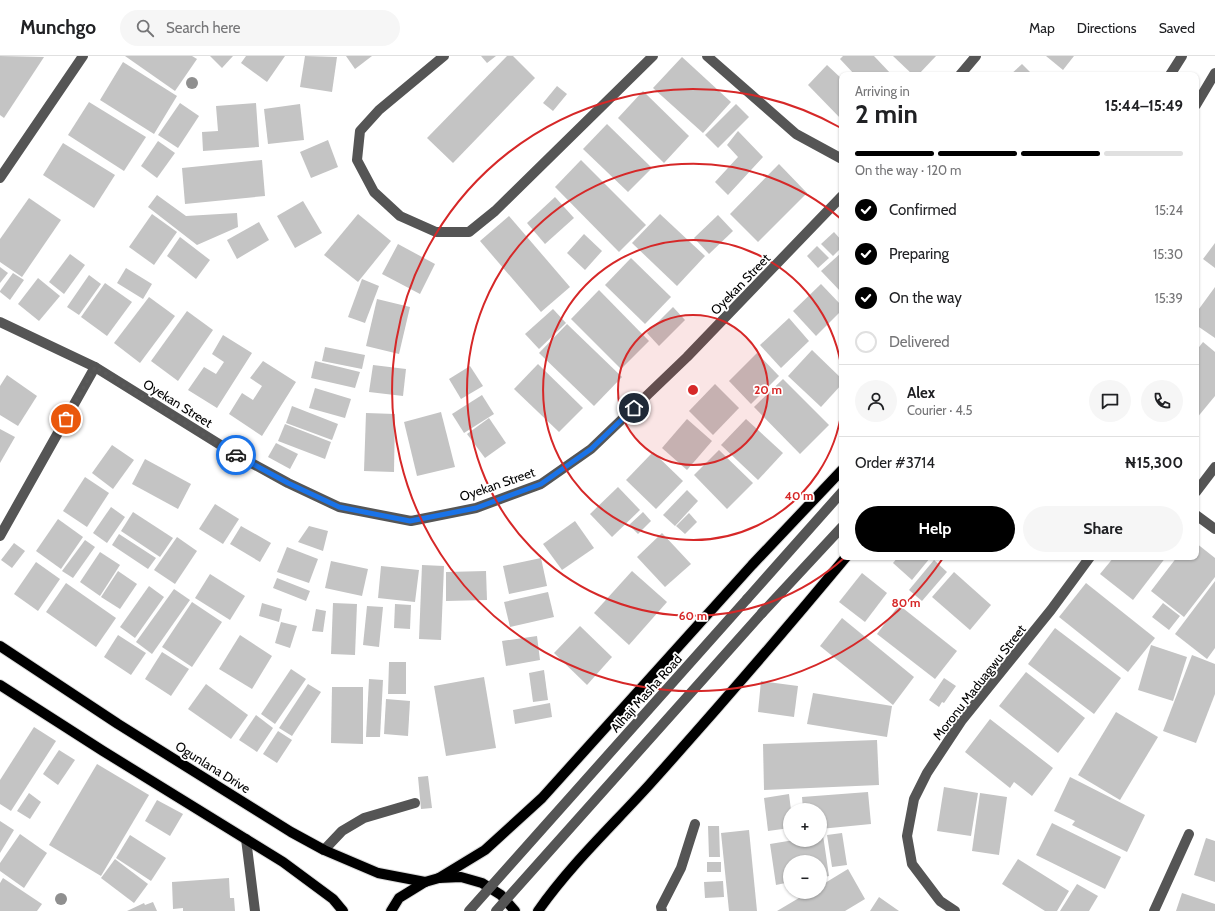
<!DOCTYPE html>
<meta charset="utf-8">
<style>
:root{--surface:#fff;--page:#f6f6f6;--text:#202124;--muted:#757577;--line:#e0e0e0;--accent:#000}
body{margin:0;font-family:Cabin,sans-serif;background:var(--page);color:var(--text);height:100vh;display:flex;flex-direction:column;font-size:15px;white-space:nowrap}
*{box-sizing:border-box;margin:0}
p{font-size:13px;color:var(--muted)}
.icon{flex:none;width:22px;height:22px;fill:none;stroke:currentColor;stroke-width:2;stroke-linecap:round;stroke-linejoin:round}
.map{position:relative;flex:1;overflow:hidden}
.sheet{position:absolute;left:839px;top:16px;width:360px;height:488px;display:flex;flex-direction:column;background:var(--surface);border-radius:8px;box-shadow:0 1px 3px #0004}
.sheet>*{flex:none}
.controls{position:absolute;left:783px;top:747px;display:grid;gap:8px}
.controls a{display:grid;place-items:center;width:44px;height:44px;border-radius:50%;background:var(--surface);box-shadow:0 1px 3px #0004;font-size:20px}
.pin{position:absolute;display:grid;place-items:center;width:34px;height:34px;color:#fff;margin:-17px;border:2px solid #fff;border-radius:50%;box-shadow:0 1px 4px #0007}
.courier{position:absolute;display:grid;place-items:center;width:40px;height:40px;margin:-20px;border:3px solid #1a73e8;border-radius:50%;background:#fff;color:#222;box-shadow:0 1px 5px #0007}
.headline em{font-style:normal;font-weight:700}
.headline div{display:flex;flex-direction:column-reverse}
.headline{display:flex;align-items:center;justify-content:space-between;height:68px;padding:0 16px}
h1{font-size:26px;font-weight:700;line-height:30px}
.bar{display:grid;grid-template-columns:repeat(4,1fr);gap:6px 4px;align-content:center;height:48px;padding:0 16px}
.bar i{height:5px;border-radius:3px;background:var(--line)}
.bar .selected{background:var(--accent)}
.bar p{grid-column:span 4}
.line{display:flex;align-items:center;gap:10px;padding:0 16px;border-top:1px solid var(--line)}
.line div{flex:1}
.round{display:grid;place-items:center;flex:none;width:42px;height:42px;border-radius:21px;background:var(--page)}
ol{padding:0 16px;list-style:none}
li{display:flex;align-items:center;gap:12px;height:44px}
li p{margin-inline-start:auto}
li .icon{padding:4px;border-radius:50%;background:var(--accent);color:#fff;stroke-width:4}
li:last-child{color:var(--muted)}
li i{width:22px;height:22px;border:2px solid var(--line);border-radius:50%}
.action{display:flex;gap:8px;margin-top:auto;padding:8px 16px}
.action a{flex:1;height:46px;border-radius:24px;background:var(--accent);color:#fff;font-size:16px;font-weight:700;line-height:46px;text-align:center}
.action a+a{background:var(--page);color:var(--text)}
header{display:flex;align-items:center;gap:24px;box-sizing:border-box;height:56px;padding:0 20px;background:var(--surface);border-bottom:1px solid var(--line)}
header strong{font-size:19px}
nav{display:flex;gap:22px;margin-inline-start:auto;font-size:14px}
.search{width:280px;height:36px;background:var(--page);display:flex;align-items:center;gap:10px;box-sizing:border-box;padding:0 14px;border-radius:22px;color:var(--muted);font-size:15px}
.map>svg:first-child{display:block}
.building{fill:#c4c4c4}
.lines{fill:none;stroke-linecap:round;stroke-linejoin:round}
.major-casing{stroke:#dbdbdb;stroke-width:12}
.minor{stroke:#555;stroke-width:10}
.major{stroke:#000;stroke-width:10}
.minor-bridge{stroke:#555;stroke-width:10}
.tree{fill:#8f8f8f}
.done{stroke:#595959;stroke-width:4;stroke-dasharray:0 7.2}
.route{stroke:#1a73e8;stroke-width:5}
.ring{fill:none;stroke:#d62828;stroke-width:2}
.labels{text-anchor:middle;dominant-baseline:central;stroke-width:3.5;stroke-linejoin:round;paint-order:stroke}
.street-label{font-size:13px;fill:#000;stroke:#fff}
.centre{fill:#d62828;stroke:#fff;stroke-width:2}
.ring-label{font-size:12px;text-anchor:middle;font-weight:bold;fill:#d62828;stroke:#fff;stroke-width:3.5;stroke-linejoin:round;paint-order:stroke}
</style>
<header>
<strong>Munchgo</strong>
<div class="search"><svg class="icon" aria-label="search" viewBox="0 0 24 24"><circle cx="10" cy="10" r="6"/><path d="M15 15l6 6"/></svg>Search here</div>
<nav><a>Map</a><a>Directions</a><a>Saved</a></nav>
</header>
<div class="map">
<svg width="1215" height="855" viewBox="0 0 1215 855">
<rect width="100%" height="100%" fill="#fff"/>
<g class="building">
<path d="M 0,0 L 44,1 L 4,62 L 0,59 Z"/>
<path d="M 125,0 L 192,0 L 197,3 L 175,35 Z"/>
<path d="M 210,0 L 233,0 L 222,12 Z"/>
<path d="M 246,0 L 285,0 L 267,26 L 241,7 Z"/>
<path d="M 305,0 L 337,1 L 332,36 L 300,31 Z"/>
<path d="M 346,0 L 372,0 L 355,13 Z"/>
<path d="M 481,0 L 496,0 L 487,7 Z"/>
<path d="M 507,0 L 513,0 L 535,22 L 453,107 L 427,82 Z"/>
<path d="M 843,0 L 874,0 L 892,19 L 855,19 L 840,3 Z"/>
<path d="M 893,0 L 936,0 L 918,19 L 913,19 Z"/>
<path d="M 1046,0 L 1074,0 L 1063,14 Z"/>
<path d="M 682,1 L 731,46 L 703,77 L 653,32 Z"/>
<path d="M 123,6 L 177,40 L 154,78 L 100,44 Z"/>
<path d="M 1022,8 L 1033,19 L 1010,19 Z"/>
<path d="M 827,9 L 842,23 L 842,64 L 808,29 Z"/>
<path d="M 557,30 L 567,38 L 553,55 L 543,47 Z"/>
<path d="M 643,35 L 689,80 L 664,107 L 618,62 Z"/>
<path d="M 89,46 L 146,81 L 124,115 L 68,79 Z"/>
<path d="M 180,47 L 199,60 L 178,92 L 158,79 Z"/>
<path d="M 256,47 L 259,91 L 203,95 L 202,76 L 218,75 L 216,50 Z"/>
<path d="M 300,48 L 304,84 L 268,88 L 264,53 Z"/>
<path d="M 736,48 L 749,61 L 718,92 L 705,79 Z"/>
<path d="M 607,68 L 652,112 L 628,136 L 583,93 Z"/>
<path d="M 738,75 L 763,101 L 728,139 L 715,126 L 738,101 L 727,89 Z"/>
<path d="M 328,84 L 338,111 L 311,122 L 300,96 Z"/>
<path d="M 158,85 L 175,97 L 157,122 L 141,110 Z"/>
<path d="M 63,87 L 115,119 L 94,152 L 43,119 Z"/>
<path d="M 262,104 L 265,140 L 185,148 L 182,112 Z"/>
<path d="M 581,104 L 646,169 L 619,196 L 555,131 Z"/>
<path d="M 779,108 L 807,137 L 758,186 L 730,158 Z"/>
<path d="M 157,139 L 186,160 L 237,157 L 238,171 L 197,189 L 148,151 Z"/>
<path d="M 555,141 L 574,162 L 545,188 L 527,167 Z"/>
<path d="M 29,142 L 61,164 L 22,221 L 0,206 L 0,183 Z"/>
<path d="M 303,145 L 322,177 L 295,192 L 277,160 Z"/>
<path d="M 152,158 L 177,176 L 154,209 L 129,191 Z"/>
<path d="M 358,158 L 391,185 L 358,226 L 324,199 Z"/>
<path d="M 660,158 L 705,200 L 677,230 L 632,187 Z"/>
<path d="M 718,159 L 733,175 L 709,198 L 694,182 Z"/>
<path d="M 509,160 L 570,231 L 541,256 L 480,185 Z"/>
<path d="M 259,166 L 269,184 L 237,203 L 227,184 Z"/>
<path d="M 834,176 L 842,185 L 842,191 L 833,200 L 821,188 Z"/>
<path d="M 584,178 L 602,195 L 585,214 L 567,197 Z"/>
<path d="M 180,181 L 210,204 L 196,223 L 167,200 Z"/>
<path d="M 1215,187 L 1215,212 L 1203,203 Z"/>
<path d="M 398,188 L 435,208 L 420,238 L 382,218 Z"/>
<path d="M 817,190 L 829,202 L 818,212 L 807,200 Z"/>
<path d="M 842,196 L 842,237 L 821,215 Z"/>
<path d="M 70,198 L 85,209 L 64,238 L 49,226 Z"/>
<path d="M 631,202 L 671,241 L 645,268 L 605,229 Z"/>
<path d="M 0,211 L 8,217 L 0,227 Z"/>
<path d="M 126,212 L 152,228 L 143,243 L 117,227 Z"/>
<path d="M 13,217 L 24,224 L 10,244 L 0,236 L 0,235 Z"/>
<path d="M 89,219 L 101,228 L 79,259 L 67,251 Z"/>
<path d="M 38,222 L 60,240 L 39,265 L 18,248 Z"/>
<path d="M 362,223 L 379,230 L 365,267 L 348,261 Z"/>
<path d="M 105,227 L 132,246 L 107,280 L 81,261 Z"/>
<path d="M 821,228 L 842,250 L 842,254 L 816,280 L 793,255 Z"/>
<path d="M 1215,231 L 1215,282 L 1196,269 L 1196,257 Z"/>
<path d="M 599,234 L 649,285 L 621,313 L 571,263 Z"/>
<path d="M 149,241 L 175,260 L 140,307 L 114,287 Z"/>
<path d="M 377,243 L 410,251 L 399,298 L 366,290 Z"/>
<path d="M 673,251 L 685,264 L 659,290 L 647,277 Z"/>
<path d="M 553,253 L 566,267 L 539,293 L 525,278 Z"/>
<path d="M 187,255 L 213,274 L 178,325 L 151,305 Z"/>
<path d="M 789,262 L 809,285 L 781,312 L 760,289 Z"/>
<path d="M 567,268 L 622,321 L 594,350 L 539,297 Z"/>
<path d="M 223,279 L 252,297 L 217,352 L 188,334 L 204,311 L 216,318 L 224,306 L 212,298 Z"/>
<path d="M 1203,286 L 1215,296 L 1215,340 L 1196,363 L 1196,295 Z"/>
<path d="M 325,291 L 365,299 L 362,313 L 322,305 Z"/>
<path d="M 812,294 L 842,323 L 842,328 L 821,351 L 788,320 Z"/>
<path d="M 757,297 L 779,320 L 751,348 L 729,325 Z"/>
<path d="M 263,305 L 296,326 L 262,380 L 229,358 L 242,337 L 253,344 L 262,330 L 250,322 Z"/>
<path d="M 315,305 L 360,316 L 355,332 L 311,322 Z"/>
<path d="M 538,308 L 583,352 L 559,376 L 514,333 Z"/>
<path d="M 373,309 L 406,313 L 403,340 L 369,336 Z"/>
<path d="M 470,310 L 483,330 L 461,343 L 449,323 Z"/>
<path d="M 7,319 L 37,340 L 18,370 L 0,359 L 0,330 Z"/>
<path d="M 783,323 L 829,369 L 800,398 L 754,351 Z"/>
<path d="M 715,328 L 739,352 L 713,379 L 689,355 Z"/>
<path d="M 315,332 L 351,343 L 345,362 L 309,352 Z"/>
<path d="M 482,339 L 494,358 L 464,377 L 452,358 Z"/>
<path d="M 292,350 L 338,368 L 332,384 L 286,367 Z"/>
<path d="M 441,356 L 455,411 L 417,420 L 404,366 Z"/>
<path d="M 366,357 L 395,358 L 394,416 L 364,415 Z"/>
<path d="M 489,362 L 506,387 L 485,402 L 467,378 Z"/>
<path d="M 687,363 L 712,385 L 687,414 L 662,392 Z"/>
<path d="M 746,363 L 783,397 L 758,424 L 721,389 Z"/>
<path d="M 285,368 L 331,386 L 325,403 L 278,385 Z"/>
<path d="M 0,373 L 15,381 L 0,407 Z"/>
<path d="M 276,387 L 298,398 L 290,413 L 268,401 Z"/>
<path d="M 112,389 L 134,404 L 113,433 L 92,417 Z"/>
<path d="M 719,394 L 753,427 L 727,453 L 694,419 Z"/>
<path d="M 653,396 L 683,425 L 656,453 L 626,424 Z"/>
<path d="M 145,403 L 191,428 L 178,453 L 132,428 Z"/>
<path d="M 85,421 L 109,437 L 87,471 L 63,455 Z"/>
<path d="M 618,431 L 640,454 L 612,481 L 590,458 Z"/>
<path d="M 687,434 L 698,445 L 675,470 L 663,459 Z"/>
<path d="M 215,448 L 239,463 L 223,488 L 199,473 Z"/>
<path d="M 111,451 L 125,461 L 107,487 L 93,477 Z"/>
<path d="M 133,456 L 173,482 L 160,501 L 121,475 Z"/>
<path d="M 643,456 L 651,465 L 638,478 L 629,469 Z"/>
<path d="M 689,457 L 697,466 L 685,478 L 676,470 Z"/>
<path d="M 58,463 L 83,481 L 61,513 L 36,495 Z"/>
<path d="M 575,465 L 594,492 L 562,514 L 543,488 Z"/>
<path d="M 241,470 L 271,487 L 260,506 L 230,488 Z"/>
<path d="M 309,470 L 328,475 L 323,495 L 298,486 Z"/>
<path d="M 662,477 L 691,508 L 665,531 L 637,501 Z"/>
<path d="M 119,478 L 156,502 L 148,513 L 112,489 Z"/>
<path d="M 177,481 L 197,495 L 175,528 L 154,514 Z"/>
<path d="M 85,484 L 95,491 L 73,522 L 62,515 Z"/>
<path d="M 14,487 L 25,495 L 12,512 L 1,504 Z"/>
<path d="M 1196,487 L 1215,502 L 1215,521 L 1184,561 L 1151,535 L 1177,501 L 1196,501 Z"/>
<path d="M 287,491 L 318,503 L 309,527 L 277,516 Z"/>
<path d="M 100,496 L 120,509 L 100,540 L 80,526 Z"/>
<path d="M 898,501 L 929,501 L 930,502 L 912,524 L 893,507 Z"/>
<path d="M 1114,501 L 1166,501 L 1133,544 L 1100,518 Z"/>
<path d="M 541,502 L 547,530 L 509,538 L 503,510 Z"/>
<path d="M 934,504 L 947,516 L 922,545 L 909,534 Z"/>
<path d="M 331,505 L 368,513 L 362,540 L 325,532 Z"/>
<path d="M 36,506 L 60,523 L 38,555 L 14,538 Z"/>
<path d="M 422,509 L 444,510 L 441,584 L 419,583 Z"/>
<path d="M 381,510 L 419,514 L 415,546 L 378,542 Z"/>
<path d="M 118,515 L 137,528 L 120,553 L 101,541 Z"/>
<path d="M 486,515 L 487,544 L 446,545 L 446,516 Z"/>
<path d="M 632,515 L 667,546 L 629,589 L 594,557 Z"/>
<path d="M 954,516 L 991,549 L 970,574 L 932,541 Z"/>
<path d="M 862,517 L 887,537 L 865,566 L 839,546 Z"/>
<path d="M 210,518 L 245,540 L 230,564 L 195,542 Z"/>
<path d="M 277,522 L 310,535 L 306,545 L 273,532 Z"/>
<path d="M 1215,525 L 1215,592 L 1207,603 L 1175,578 Z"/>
<path d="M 66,527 L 116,562 L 96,591 L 46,556 Z"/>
<path d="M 1086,527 L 1155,582 L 1128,616 L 1059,561 Z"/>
<path d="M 149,530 L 164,541 L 135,582 L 120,571 Z"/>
<path d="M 174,533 L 190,544 L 152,598 L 136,586 Z"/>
<path d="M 548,536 L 554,561 L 510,571 L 504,546 Z"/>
<path d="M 192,546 L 222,566 L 192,611 L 162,591 Z"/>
<path d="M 262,547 L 282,553 L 279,566 L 259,560 Z"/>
<path d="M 333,547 L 357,548 L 355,599 L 331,598 Z"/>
<path d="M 1163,547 L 1180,560 L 1169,574 L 1152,561 Z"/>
<path d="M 395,548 L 411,549 L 410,573 L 394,572 Z"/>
<path d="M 899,549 L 957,595 L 935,623 L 877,578 Z"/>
<path d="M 367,550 L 383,551 L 379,591 L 363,589 Z"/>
<path d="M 316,553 L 326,555 L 323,576 L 312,575 Z"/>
<path d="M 842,562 L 914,621 L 893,649 L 820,590 Z"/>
<path d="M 281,566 L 297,570 L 290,592 L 275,587 Z"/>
<path d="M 580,570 L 612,601 L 587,629 L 554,597 Z"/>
<path d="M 1055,572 L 1121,622 L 1094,658 L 1028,608 Z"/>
<path d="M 118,579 L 146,597 L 131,619 L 104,601 Z"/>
<path d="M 240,579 L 272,600 L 252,633 L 219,613 Z"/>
<path d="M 537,580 L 540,604 L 506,610 L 502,585 Z"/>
<path d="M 1151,589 L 1187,601 L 1173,645 L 1138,634 Z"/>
<path d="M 162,596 L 189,613 L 171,640 L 145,623 Z"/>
<path d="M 1192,599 L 1215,608 L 1215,638 L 1196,687 L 1163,675 Z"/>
<path d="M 389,606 L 406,606 L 406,638 L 388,638 Z"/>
<path d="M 291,613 L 306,623 L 275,668 L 261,658 Z"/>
<path d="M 544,614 L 548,644 L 533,646 L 529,617 Z"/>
<path d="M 1026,616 L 1085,662 L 1058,697 L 999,650 Z"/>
<path d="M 484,621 L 496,692 L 446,700 L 434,630 Z"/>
<path d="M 944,622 L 956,630 L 944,647 L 942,646 L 939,651 L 929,644 Z"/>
<path d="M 369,623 L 383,624 L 380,681 L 366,681 Z"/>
<path d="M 761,625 L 798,630 L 794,661 L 758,656 Z"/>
<path d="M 206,628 L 248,659 L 231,683 L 188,653 Z"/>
<path d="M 308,628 L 321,636 L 292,680 L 279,672 Z"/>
<path d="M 332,631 L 363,631 L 363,688 L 331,687 Z"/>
<path d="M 813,637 L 892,650 L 887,681 L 807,668 Z"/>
<path d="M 386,643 L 410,645 L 408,680 L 384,678 Z"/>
<path d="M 550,647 L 552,661 L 515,668 L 513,654 Z"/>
<path d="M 1116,656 L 1158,681 L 1120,744 L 1078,719 Z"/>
<path d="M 256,659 L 273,672 L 257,696 L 239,684 Z"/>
<path d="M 990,663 L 1053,712 L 1032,740 L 1014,726 L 1010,732 L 965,696 Z"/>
<path d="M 34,671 L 56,685 L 11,755 L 0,748 L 0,724 Z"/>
<path d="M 278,675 L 292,684 L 277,707 L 263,698 Z"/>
<path d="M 877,684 L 879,729 L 764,734 L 763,688 Z"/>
<path d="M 59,694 L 75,704 L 58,729 L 43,718 Z"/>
<path d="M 97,708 L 149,739 L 101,820 L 49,789 Z"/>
<path d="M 428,720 L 432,752 L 421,753 L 418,721 Z"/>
<path d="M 1070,721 L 1145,759 L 1127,796 L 1072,769 L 1075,765 L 1054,755 Z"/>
<path d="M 944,731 L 978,737 L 971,780 L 937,775 Z"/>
<path d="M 868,736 L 871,768 L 820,773 L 820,754 L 803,754 L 802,741 Z"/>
<path d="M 29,737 L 41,746 L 30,763 L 17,755 Z"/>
<path d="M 980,737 L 1007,741 L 999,799 L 972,795 Z"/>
<path d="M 789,738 L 791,754 L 790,772 L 768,775 L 764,742 Z"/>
<path d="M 157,744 L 183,758 L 170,780 L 145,765 Z"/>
<path d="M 0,765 L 14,774 L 0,797 Z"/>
<path d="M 1052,767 L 1121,801 L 1105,833 L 1036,799 Z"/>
<path d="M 708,770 L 719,770 L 720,801 L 709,801 Z"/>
<path d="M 749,774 L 757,855 L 729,855 L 721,777 Z"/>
<path d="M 842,777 L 847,809 L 832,811 L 827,779 Z"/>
<path d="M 20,778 L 47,797 L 24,832 L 0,815 L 0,807 Z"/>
<path d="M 130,779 L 166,802 L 151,825 L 116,802 Z"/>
<path d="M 823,779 L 829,820 L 820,822 L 820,806 L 790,806 L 790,826 L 776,829 L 770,788 L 794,784 L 820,784 L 820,780 Z"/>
<path d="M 1206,782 L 1215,785 L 1215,826 L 1194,819 Z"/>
<path d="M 115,803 L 148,828 L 134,847 L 101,822 Z"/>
<path d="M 1018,803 L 1069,835 L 1057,855 L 1045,855 L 1002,828 Z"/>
<rect x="707" y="806" width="14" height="10"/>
<path d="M 848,813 L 865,843 L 845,855 L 777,855 L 809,836 L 820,836 L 820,830 Z"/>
<path d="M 3,822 L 42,848 L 37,855 L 0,855 L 0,827 Z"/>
<path d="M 229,822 L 230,842 L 234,842 L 235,855 L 183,855 L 183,852 L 173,853 L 172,826 Z"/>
<path d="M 723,825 L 724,841 L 705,842 L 704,826 Z"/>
<path d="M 1077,828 L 1098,840 L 1089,855 L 1060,855 Z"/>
<path d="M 1182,837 L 1215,848 L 1215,855 L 1176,855 Z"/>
<path d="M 879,841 L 899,855 L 870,855 Z"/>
<path d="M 153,846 L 157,855 L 127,855 L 144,847 L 145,849 Z"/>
</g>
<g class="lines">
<g class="major-casing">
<g id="major">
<path d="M 0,590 L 118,668 L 291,776 L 324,794 L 378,817 L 425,826"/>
<path d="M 0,629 L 103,695 L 283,806 L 333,843 L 343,855"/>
<path d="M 439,822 L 485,794 L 542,742 L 752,509 L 842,414"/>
<path d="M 391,855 L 399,842 L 425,826 L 439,822 L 461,821 L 482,827 L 501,839 L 515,855"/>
<path d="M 538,855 C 571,808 612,770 650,728 C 717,653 782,578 846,501"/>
</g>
</g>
<g class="minor">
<path d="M 444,0 L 379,54 L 360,75 L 357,104 L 374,136 L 400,160 L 436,176 L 469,176 L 495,155 L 653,0"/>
<path d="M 707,0 L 796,78 L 842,103"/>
<path d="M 960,19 L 976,0"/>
<path d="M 1170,19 L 1182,0"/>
<path d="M 1196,49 L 1215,17"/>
<path d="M 0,122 L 83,0"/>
<path d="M 0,266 L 95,311 L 235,398 L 288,427 L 339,451 L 411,465 L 476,452 L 541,428 L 591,393 L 687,301 L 842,140"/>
<path d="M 1196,436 L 1215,411"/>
<path d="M 1196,459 L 1215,473"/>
<path d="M 0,480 L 95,311"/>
<path d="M 747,543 L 842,436"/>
<path d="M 762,557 L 842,471"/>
<path d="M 246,783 L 255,855"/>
<path d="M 324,794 L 342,775 L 364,762 L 415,747"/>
<path d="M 662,855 L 661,851 L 681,812 L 695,768"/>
<path d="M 955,855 L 940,845 L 912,808 L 907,780 L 914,743 L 927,717 L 962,664 L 1051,554 L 1090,501"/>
<path d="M 1154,855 L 1189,778"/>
</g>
<use href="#major" class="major"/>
<g class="minor-bridge">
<path d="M 469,855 L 747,543"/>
<path d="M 496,855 L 762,557"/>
</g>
</g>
<g class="tree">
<circle cx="192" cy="27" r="6"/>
<circle cx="61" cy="843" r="6"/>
</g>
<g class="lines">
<path class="done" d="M 66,363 L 95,311 L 236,399"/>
<path class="route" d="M 236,399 L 288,427 L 339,451 L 410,465 L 476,452 L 541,428 L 591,393 L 634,352"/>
</g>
<circle cx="693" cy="334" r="75" fill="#d62828" fill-opacity=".12"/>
<g class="ring">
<circle cx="693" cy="334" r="75"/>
<path d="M842 352A150 150 0 1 1 842 316"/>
<path d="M844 502A226 226 0 1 1 841 163"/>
<path d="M943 502A301 301 0 1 1 841 72"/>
</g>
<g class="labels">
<g class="street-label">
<text transform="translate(740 228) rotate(-46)">Oyekan Street</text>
<text transform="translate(178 347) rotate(32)">Oyekan Street</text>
<text transform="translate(497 428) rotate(-19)">Oyekan Street</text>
<text transform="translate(979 626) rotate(-52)">Moronu Maduagwu Street</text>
<text transform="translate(646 637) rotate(-48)">Alhaji Masha Road</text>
<text transform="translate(213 711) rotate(32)">Ogunlana Drive</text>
</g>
</g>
<circle cx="693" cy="334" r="6" class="centre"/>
<g class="ring-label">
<text x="768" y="338">20 m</text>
<text x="799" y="444">40 m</text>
<text x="906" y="551">80 m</text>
<text x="693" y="564">60 m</text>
</g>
</svg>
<div class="controls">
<a>+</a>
<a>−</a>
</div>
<div class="pin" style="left:66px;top:363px;background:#ea580c"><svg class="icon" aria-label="bag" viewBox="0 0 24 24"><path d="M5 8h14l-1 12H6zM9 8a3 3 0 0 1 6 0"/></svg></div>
<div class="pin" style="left:634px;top:352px;background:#1f2937"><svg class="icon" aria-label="home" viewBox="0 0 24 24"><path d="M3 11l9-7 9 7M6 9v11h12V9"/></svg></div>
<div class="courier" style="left:236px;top:399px"><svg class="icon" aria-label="car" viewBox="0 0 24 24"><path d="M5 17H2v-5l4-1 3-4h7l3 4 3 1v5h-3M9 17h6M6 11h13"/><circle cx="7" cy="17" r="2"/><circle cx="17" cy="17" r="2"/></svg></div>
<section class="sheet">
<div class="headline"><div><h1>2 min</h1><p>Arriving in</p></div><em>15:44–15:49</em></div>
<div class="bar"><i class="selected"></i><i class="selected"></i><i class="selected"></i><i></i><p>On the way · 120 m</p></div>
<ol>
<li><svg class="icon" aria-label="check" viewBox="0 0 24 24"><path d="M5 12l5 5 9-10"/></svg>Confirmed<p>15:24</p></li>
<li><svg class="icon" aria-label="check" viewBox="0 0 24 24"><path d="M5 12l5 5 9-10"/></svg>Preparing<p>15:30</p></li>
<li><svg class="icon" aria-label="check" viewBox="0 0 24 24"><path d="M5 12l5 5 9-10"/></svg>On the way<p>15:39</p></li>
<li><i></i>Delivered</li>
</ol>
<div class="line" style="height:72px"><a class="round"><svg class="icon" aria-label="person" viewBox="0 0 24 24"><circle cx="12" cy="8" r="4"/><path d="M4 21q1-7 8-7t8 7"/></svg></a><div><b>Alex</b><p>Courier · 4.5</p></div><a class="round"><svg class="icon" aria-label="chat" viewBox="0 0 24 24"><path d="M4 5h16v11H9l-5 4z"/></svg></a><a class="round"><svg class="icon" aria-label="phone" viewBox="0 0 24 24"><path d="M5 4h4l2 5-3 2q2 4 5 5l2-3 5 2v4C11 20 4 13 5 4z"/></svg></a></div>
<div class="line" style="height:52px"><div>Order #3714</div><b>₦15,300</b></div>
<div class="action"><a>Help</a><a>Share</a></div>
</section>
</div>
